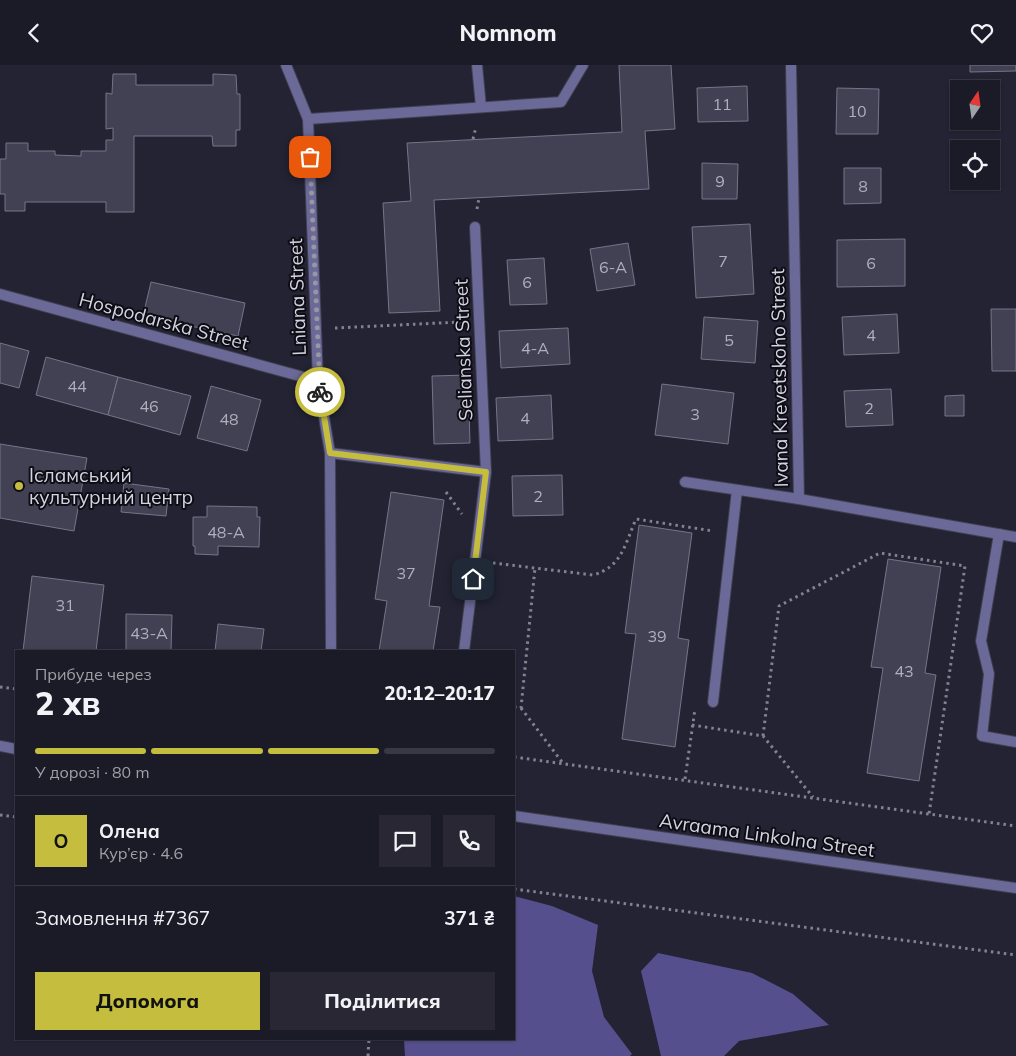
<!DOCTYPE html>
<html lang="uk">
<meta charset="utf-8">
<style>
:root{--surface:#1b1a27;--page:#282733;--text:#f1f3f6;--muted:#a0a1a7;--line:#393844;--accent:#c4bd3e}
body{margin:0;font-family:Mulish,sans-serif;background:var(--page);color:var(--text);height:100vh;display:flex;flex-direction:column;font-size:19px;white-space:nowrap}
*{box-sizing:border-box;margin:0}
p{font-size:16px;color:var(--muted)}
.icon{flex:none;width:28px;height:28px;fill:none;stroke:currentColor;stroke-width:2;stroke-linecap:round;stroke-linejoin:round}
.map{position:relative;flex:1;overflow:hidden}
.panel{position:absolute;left:15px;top:585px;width:500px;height:390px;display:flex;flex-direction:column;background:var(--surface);border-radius:0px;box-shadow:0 1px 4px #0004,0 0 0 1px var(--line)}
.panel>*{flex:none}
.needle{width:32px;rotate:13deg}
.tools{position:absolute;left:950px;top:15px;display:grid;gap:10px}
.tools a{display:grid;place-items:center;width:50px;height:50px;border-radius:0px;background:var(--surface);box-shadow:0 1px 4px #0004,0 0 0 1px var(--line);font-size:25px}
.pin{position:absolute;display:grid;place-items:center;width:42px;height:42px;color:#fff;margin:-21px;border-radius:10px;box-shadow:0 2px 8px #0006}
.courier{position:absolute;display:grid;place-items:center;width:50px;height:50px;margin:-25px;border:4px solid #c4bd3e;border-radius:50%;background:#fff;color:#222;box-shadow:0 1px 6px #0007}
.overview em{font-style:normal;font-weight:800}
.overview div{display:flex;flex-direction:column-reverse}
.overview{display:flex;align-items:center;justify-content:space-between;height:85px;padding:0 20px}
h1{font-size:32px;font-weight:800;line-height:38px}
.bar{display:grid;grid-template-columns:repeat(4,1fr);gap:8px 5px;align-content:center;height:60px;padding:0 20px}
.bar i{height:6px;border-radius:4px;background:var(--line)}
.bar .current{background:var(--accent)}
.bar p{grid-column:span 4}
.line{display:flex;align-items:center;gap:12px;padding:0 20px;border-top:1px solid var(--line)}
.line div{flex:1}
.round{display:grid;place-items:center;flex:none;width:52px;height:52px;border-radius:0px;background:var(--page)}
.primary-button{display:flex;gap:10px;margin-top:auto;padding:10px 20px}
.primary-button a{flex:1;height:58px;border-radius:0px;background:var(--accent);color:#111;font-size:20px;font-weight:800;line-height:58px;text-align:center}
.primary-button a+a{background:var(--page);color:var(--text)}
header{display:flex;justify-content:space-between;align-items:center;height:65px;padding:0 20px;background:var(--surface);font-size:22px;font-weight:800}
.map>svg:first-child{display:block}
.forest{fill:#554f8d}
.building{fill:#424154;stroke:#757489}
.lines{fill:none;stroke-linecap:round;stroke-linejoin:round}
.service-casing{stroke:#403f50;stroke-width:12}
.minor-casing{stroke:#403f50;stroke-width:12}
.tertiary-casing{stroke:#403f50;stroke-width:12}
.path{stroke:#828290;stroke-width:3;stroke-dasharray:2.5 4;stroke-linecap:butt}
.service{stroke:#6b6997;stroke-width:10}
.minor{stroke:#6b6997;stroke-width:10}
.tertiary{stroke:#6b6997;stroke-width:10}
.done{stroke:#9696a4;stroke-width:5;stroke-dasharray:0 9}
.route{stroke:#c4bd3e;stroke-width:6}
.poi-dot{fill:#c4bd3e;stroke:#0e0d15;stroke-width:2}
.labels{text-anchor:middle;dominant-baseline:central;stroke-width:4;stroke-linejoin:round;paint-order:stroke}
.number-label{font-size:16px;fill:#b0afbd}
.street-label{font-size:19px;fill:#d4d4e0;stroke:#0e0d15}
.poi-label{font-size:19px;fill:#d4d4e0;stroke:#0e0d15;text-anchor:start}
</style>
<header><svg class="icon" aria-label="back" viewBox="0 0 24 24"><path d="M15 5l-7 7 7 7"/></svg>Nomnom<svg class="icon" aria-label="heart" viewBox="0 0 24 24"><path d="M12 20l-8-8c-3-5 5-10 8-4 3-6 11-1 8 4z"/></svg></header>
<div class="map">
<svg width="1016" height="991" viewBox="0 0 1016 991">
<rect width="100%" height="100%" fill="#242334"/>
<g class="forest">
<path d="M 514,831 L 552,841 L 598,860 L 592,906 L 604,952 L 632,989 L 630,991 L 405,991 L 404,974 L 514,974 Z"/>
<path d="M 658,888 L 752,908 L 793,929 L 829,960 L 739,976 L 724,991 L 661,991 L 641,906 Z"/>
</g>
<g class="building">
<path d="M 619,0 L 671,0 L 675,64 L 645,66 L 649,124 L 434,135 L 440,246 L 389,248 L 383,138 L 411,136 L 407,78 L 622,67 Z"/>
<path d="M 970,0 L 1016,0 L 1016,6 L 970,7 Z"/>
<path d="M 113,9 L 136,9 L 136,20 L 213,20 L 213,9 L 236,10 L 237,29 L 240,29 L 240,65 L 236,65 L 236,81 L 213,81 L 212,71 L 134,71 L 134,147 L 106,147 L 106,137 L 25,137 L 25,146 L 5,146 L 5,129 L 0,129 L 0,94 L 6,94 L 6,78 L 28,78 L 28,86 L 55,86 L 55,90 L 81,91 L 81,86 L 106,86 L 106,75 L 113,75 L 113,63 L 106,64 L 106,28 L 112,29 Z"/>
<path d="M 747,21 L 748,56 L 698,57 L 697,23 Z"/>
<path d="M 837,23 L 879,24 L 878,69 L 836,69 Z"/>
<path d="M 702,98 L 738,99 L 737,134 L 702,134 Z"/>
<path d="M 844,103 L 881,103 L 881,138 L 844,139 Z"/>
<path d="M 750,159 L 754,229 L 696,233 L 692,162 Z"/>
<path d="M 905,174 L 905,221 L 837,222 L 837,175 Z"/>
<path d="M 628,178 L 635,220 L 597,226 L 590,184 Z"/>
<path d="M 544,193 L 547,239 L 510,240 L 507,195 Z"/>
<path d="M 151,217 L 245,238 L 238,271 L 143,251 Z"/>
<path d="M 991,244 L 1016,244 L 1016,306 L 992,306 Z"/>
<path d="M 897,249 L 899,288 L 844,290 L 842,252 Z"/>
<path d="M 704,252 L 758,256 L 755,298 L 701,294 Z"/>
<path d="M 568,263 L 570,299 L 501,303 L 499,266 Z"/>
<path d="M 0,278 L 29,286 L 19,323 L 0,318 Z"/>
<path d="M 46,292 L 118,312 L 108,350 L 36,330 Z"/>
<path d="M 468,310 L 470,378 L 434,379 L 432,311 Z"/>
<path d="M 118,312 L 191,331 L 180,370 L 108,350 Z"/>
<path d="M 662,319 L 734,328 L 728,379 L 655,370 Z"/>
<path d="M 211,321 L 261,335 L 247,386 L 197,373 Z"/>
<path d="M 891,324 L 893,360 L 846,362 L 844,326 Z"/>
<path d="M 551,330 L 553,374 L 498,376 L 496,333 Z"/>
<path d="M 964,330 L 964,351 L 945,351 L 945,331 Z"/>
<path d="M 0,379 L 87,393 L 74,466 L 0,453 Z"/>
<path d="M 562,410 L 563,450 L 513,451 L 512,411 Z"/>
<path d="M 124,418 L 169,424 L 166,451 L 121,447 Z"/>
<path d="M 391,427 L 444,435 L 429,541 L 440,542 L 433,586 L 379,586 L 387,536 L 375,534 Z"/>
<path d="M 207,441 L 257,442 L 257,452 L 260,452 L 259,482 L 218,481 L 218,490 L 195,489 L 195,481 L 193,481 L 193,452 L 207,452 Z"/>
<path d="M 639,460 L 692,468 L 678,573 L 689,575 L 675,682 L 622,674 L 636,569 L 625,568 Z"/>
<path d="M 888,494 L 941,502 L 925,608 L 936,610 L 919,716 L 867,708 L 883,603 L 871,602 Z"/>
<path d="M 32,511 L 104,520 L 96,586 L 23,586 Z"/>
<path d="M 126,549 L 172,550 L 171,586 L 126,586 Z"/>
<path d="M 218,559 L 264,564 L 261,586 L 215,586 Z"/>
</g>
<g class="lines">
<g class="service-casing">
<g id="service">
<path d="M 308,54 L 561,37 L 583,0"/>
<path d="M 685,417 L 799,434"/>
<path d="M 999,469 L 981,576 L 989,609 L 982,671 L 1016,677"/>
<path d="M 713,637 L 737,425"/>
</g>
</g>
<g class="minor-casing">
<g id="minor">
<path d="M 286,0 L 308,54 L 318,316 L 330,388 L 331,586"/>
<path d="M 477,0 L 481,42"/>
<path d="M 791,0 L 799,434 L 1016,472"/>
<path d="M 0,229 L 318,316"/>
<path d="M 330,388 L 486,407"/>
<path d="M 464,586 L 486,407 L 475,162"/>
</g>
</g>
<g class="tertiary-casing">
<g id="tertiary">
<path d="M 0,681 L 16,684"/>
<path d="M 514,751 L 1016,823"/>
</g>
</g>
<g class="path">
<path d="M 473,74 L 476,62"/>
<path d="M 477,144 L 479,133"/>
<path d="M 335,263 L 461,257"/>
<path d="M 446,427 L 462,449"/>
<path d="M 493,498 L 593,510 C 622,502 625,479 636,454 L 713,466"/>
<path d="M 0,622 L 16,624"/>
<path d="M 514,642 L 521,643 L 535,503"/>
<path d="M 521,643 L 562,697"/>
<path d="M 692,660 L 763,671 L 813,732"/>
<path d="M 763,671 L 779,541 L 880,488 L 965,501 L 929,749"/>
<path d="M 514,692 L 1016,761"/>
<path d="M 685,714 L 695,644"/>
<path d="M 0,750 L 16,752"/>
<path d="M 514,824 L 1016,890"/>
<path d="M 368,991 L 369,974"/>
</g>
<use href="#service" class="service"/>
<use href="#minor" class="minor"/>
<use href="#tertiary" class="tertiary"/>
</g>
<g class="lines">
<path class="done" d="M 310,92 L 320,327"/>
<path class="route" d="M 320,327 L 330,388 L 486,407 L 473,514"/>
</g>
<circle class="poi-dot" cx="19" cy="421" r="5"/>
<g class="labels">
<g class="number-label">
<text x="722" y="39">11</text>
<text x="857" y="46">10</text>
<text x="720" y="116">9</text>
<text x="863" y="121">8</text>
<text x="723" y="196">7</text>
<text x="871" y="198">6</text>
<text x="613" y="202">6-А</text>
<text x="527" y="217">6</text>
<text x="871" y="270">4</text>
<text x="729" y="275">5</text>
<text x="535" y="283">4-А</text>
<text x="77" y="321">44</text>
<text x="149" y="341">46</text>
<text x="869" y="343">2</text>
<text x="695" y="349">3</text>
<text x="525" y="353">4</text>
<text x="229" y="354">48</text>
<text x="538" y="431">2</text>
<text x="226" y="467">48-А</text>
<text x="406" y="508">37</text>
<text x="65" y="540">31</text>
<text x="149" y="568">43-А</text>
<text x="657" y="571">39</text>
<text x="904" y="606">43</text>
</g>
<g class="street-label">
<text transform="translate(297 232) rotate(-92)">Lniana Street</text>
<text transform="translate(164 256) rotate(15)">Hospodarska Street</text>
<text transform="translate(463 285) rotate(-92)">Selianska Street</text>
<text transform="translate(779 313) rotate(-91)">Ivana Krevetskoho Street</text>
<text transform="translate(767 770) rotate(8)">Avraama Linkolna Street</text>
</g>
<g class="poi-label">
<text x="29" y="410">Ісламський<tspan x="29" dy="22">культурний центр</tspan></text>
</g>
</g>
</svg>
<div class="tools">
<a><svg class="needle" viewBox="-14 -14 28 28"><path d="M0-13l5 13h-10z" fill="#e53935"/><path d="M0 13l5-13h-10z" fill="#a0a1a7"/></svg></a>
<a><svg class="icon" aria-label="locate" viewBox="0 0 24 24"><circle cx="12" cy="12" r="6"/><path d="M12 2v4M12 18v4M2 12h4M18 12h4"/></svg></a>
</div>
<div class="pin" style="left:310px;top:92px;background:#ea580c"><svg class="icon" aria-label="bag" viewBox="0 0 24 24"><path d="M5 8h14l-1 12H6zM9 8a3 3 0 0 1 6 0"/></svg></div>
<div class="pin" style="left:473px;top:514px;background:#1f2937"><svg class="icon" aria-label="home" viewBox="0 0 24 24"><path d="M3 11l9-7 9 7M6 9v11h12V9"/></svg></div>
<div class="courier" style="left:320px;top:327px"><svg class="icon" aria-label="bike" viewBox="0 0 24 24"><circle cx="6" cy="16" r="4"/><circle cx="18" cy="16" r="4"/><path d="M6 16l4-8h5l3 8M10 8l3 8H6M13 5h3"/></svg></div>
<section class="panel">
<div class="overview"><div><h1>2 хв</h1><p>Прибуде через</p></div><em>20:12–20:17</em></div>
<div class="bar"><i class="current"></i><i class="current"></i><i class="current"></i><i></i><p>У дорозі · 80 m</p></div>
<div class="line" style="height:90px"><b class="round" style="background:var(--accent);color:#111">О</b><div><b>Олена</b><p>Кур’єр · 4.6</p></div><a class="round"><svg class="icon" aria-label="chat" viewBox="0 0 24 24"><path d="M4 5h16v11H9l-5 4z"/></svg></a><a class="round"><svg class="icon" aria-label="phone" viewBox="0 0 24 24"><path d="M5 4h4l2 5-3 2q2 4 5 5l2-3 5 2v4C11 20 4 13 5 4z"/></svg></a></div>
<div class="line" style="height:65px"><div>Замовлення #7367</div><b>371 ₴</b></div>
<div class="primary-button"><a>Допомога</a><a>Поділитися</a></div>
</section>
</div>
